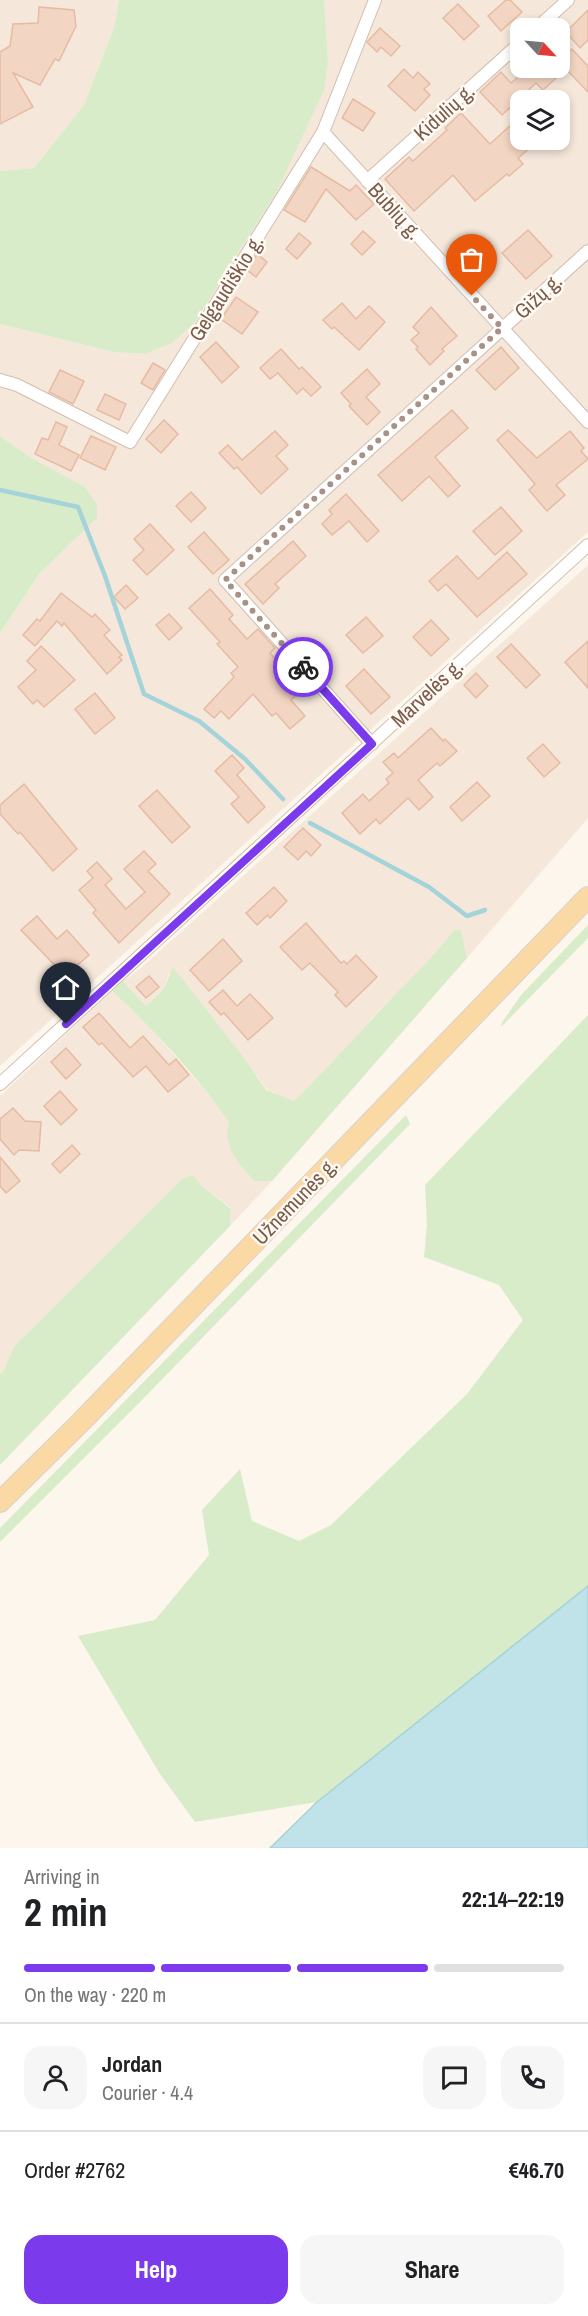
<!DOCTYPE html>
<meta charset="utf-8">
<style>
:root{--surface:#fff;--page:#f6f6f6;--text:#202124;--muted:#757577;--line:#e0e0e0;--accent:#7c3aed}
body{margin:0;font-family:"Archivo Narrow",sans-serif;background:var(--page);color:var(--text);height:100vh;display:flex;flex-direction:column;font-size:22px;white-space:nowrap}
*{box-sizing:border-box;margin:0}
p{font-size:20px;color:var(--muted)}
.icon{flex:none;width:33px;height:33px;fill:none;stroke:currentColor;stroke-width:2;stroke-linecap:round;stroke-linejoin:round}
.map{position:relative;height:1848px;overflow:hidden}
.sheet{display:flex;flex-direction:column;background:var(--surface);flex:1}
.sheet>*{flex:none}
.needle{width:39px;rotate:116deg}
.tools{position:absolute;left:510px;top:18px;display:grid;gap:12px}
.tools a{display:grid;place-items:center;width:60px;height:60px;border-radius:12px;background:var(--surface);box-shadow:0 3px 9px #0003;font-size:30px}
.pin{position:absolute;display:grid;place-items:center;width:51px;height:51px;color:#fff;margin:-62px -26px;border-radius:50% 50% 50% 0;rotate:-45deg;box-shadow:0 0 6px #0007}
.pin .icon{rotate:45deg}
.courier{position:absolute;display:grid;place-items:center;width:60px;height:60px;margin:-30px;border:4px solid #7c3aed;border-radius:50%;background:#fff;color:#222;box-shadow:0 2px 8px #0007}
.head em{font-style:normal;font-weight:800}
.head div{display:flex;flex-direction:column-reverse}
.head{display:flex;align-items:center;justify-content:space-between;height:102px;padding:0 24px}
h1{font-size:39px;font-weight:800;line-height:45px}
.bar{display:grid;grid-template-columns:repeat(4,1fr);gap:9px 6px;align-content:center;height:72px;padding:0 24px}
.bar i{height:8px;border-radius:4px;background:var(--line)}
.bar .current{background:var(--accent)}
.bar p{grid-column:span 4}
.line{display:flex;align-items:center;gap:15px;padding:0 24px;border-top:2px solid var(--line)}
.line div{flex:1}
.round{display:grid;place-items:center;flex:none;width:63px;height:63px;border-radius:18px;background:var(--page)}
.button{display:flex;gap:12px;margin-top:auto;padding:12px 24px}
.button a{flex:1;height:69px;border-radius:18px;background:var(--accent);color:#fff;font-size:24px;font-weight:800;line-height:69px;text-align:center}
.button a+a{background:var(--page);color:var(--text)}
.map>svg:first-child{display:block}
.residential{fill:#f5e8da;fill-rule:evenodd}
.green{fill:#d8ecc9}
.water{fill:#bfe3e8;stroke:#a5d3da;stroke-width:1.5}
.lines{fill:none;stroke-linecap:round;stroke-linejoin:round}
.stream{stroke:#a5d3da;stroke-width:4.5}
.building{fill:#f3d5c3;stroke:#e6bba3;stroke-width:1.5}
.street-casing{stroke:#d1beb0;stroke-width:14}
.primary-casing{stroke:#dad1cd;stroke-width:22}
.street{stroke:#fff;stroke-width:12}
.primary{stroke:#fbd9a5;stroke-width:20}
.done{stroke:#a89285;stroke-width:6;stroke-dasharray:0 10.8}
.route{stroke:#7c3aed;stroke-width:8}
.labels{text-anchor:middle;dominant-baseline:central;stroke-width:5;stroke-linejoin:round;paint-order:stroke}
.street-label{font-size:21px;fill:#7a5c4d;stroke:#fffaf3}
</style>
<div class="map">
<svg width="588" height="1848" viewBox="0 0 588 1848">
<rect width="100%" height="100%" fill="#fdf6ec"/>
<g class="residential">
<path d="M 0,0 L 119,0 L 114,27 L 84,105 L 34,168 L 0,171 Z"/>
<path d="M 324,0 L 588,0 L 588,532 L 0,1066 L 0,633 L 39,574 L 97,518 L 96,505 L 0,436 L 0,324 L 113,352 L 145,354 L 328,60 ZM 520,28 L 560,28 L 560,68 L 520,68 ZM 520,100 L 560,100 L 560,140 L 520,140 Z"/>
<path d="M 588,565 L 588,818 L 467,958 L 461,930 L 454,930 L 442,947 L 372,1018 L 341,1055 L 294,1101 L 267,1090 L 248,1063 L 169,973 L 163,990 L 146,1006 L 123,981 L 141,968 Z"/>
<path d="M 112,991 L 147,1024 L 216,1103 L 230,1122 L 234,1155 L 254,1181 L 272,1181 L 230,1226 L 231,1208 L 202,1186 L 193,1175 L 182,1179 L 14,1346 L 3,1372 L 0,1374 L 0,1096 Z"/>
</g>
<g class="green">
<path d="M 119,0 L 324,0 L 328,60 L 324,90 L 277,191 L 194,323 L 172,343 L 145,354 L 113,352 L 0,324 L 0,171 L 34,168 L 84,105 L 114,27 Z"/>
<path d="M 0,436 L 31,458 L 85,487 L 97,505 L 97,518 L 39,574 L 0,633 Z"/>
<path d="M 588,925 L 588,938 L 502,1026 L 501,1024 L 521,995 Z"/>
<path d="M 454,930 L 461,930 L 467,958 L 272,1181 L 254,1181 C 239,1163 222,1147 229,1122 C 196,1075 155,1031 112,991 L 123,981 L 146,1006 L 163,990 L 173,967 L 248,1063 L 266,1090 L 294,1101 C 322,1074 347,1046 373,1018 C 400,988 430,962 454,930 Z"/>
<path d="M 588,1015 L 588,1586 L 317,1802 L 195,1822 L 160,1774 L 78,1636 L 155,1620 L 209,1555 L 202,1510 L 240,1469 L 252,1521 L 299,1541 L 331,1525 L 467,1394 L 523,1320 L 499,1285 L 424,1257 L 427,1225 L 425,1185 Z"/>
<path d="M 406,1115 L 410,1124 L 140,1402 L 0,1542 L 0,1528 Z"/>
<path d="M 193,1175 L 202,1186 L 231,1209 L 230,1226 L 0,1465 L 0,1374 L 3,1372 L 14,1346 L 182,1179 Z"/>
</g>
<path class="water" d="M 588,1586 L 588,1848 L 270,1848 L 317,1802 Z"/>
<g class="lines">
<g class="stream">
<path d="M 0,490 L 78,507 L 105,576 L 144,694 L 199,721 L 245,759 L 283,799"/>
<path d="M 310,823 L 429,887 L 467,916 L 485,910"/>
</g>
</g>
<g class="building">
<path d="M 506,0 L 510,0 L 522,12 L 501,31 L 488,16 Z"/>
<path d="M 458,4 L 479,26 L 464,40 L 443,18 Z"/>
<path d="M 39,7 L 74,10 L 76,26 L 59,61 L 55,59 L 40,85 L 13,73 L 33,107 L 0,124 L 0,52 L 10,46 L 13,24 L 38,23 Z"/>
<path d="M 588,10 L 588,40 L 580,48 L 566,32 Z"/>
<path d="M 380,28 L 400,46 L 391,56 L 381,47 L 377,52 L 367,42 Z"/>
<path d="M 572,49 L 588,66 L 588,92 L 566,69 L 543,90 L 536,83 L 502,115 L 480,92 L 501,72 L 511,83 L 529,68 L 565,68 L 560,61 Z"/>
<path d="M 404,69 L 413,78 L 418,72 L 430,84 L 424,89 L 430,95 L 415,111 L 388,86 Z"/>
<path d="M 353,99 L 375,113 L 363,131 L 342,118 Z"/>
<path d="M 461,113 L 490,144 L 514,122 L 520,130 L 520,140 L 539,140 L 518,158 L 523,164 L 509,176 L 507,174 L 475,201 L 453,175 L 414,211 L 385,179 L 409,157 L 413,161 L 447,130 L 445,128 Z"/>
<path d="M 311,167 L 350,191 L 356,185 L 374,204 L 356,220 L 326,189 L 305,222 L 284,210 Z"/>
<path d="M 528,230 L 552,256 L 526,279 L 502,253 Z"/>
<path d="M 363,231 L 375,242 L 362,255 L 351,244 Z"/>
<path d="M 299,233 L 311,243 L 297,259 L 286,249 Z"/>
<path d="M 257,254 L 267,262 L 256,277 L 247,270 Z"/>
<path d="M 236,297 L 258,312 L 242,334 L 221,319 Z"/>
<path d="M 342,303 L 356,319 L 369,306 L 385,322 L 359,350 L 334,327 L 332,329 L 323,320 Z"/>
<path d="M 431,307 L 457,336 L 442,349 L 444,351 L 430,365 L 416,349 L 418,347 L 411,340 L 419,333 L 413,327 Z"/>
<path d="M 216,342 L 239,367 L 222,383 L 200,357 Z"/>
<path d="M 501,347 L 519,368 L 495,390 L 476,370 Z"/>
<path d="M 281,349 L 299,369 L 302,367 L 321,387 L 311,396 L 303,388 L 297,394 L 278,373 L 270,379 L 260,368 Z"/>
<path d="M 153,363 L 165,370 L 153,390 L 141,383 Z"/>
<path d="M 367,369 L 380,384 L 366,397 L 380,412 L 367,425 L 349,406 L 351,404 L 341,393 Z"/>
<path d="M 60,370 L 84,381 L 73,404 L 49,392 Z"/>
<path d="M 105,394 L 126,404 L 119,420 L 97,410 Z"/>
<path d="M 452,410 L 468,428 L 435,457 L 460,486 L 448,497 L 429,476 L 402,501 L 378,475 Z"/>
<path d="M 164,420 L 178,434 L 161,453 L 146,439 Z"/>
<path d="M 56,422 L 67,427 L 59,445 L 79,455 L 71,471 L 35,454 L 42,438 L 48,440 Z"/>
<path d="M 508,430 L 537,458 L 570,431 L 584,448 L 581,451 L 588,459 L 556,485 L 565,495 L 547,511 L 529,490 L 535,484 L 497,440 Z"/>
<path d="M 275,431 L 288,445 L 276,456 L 288,469 L 261,494 L 237,467 L 234,469 L 219,453 L 228,445 L 242,460 Z"/>
<path d="M 91,436 L 116,447 L 105,470 L 80,458 Z"/>
<path d="M 191,492 L 206,508 L 191,522 L 176,506 Z"/>
<path d="M 346,494 L 379,531 L 367,542 L 349,521 L 332,535 L 322,524 L 332,514 L 329,510 Z"/>
<path d="M 501,507 L 522,531 L 495,555 L 473,531 Z"/>
<path d="M 150,524 L 174,550 L 147,575 L 133,560 L 144,550 L 134,539 Z"/>
<path d="M 204,532 L 229,560 L 213,574 L 188,547 Z"/>
<path d="M 293,541 L 306,556 L 275,584 L 279,588 L 263,604 L 245,584 Z"/>
<path d="M 507,552 L 527,574 L 477,617 L 446,584 L 438,591 L 429,581 L 457,556 L 478,579 Z"/>
<path d="M 126,585 L 138,598 L 125,609 L 114,597 Z"/>
<path d="M 210,589 L 233,615 L 229,619 L 247,639 L 258,629 L 275,648 L 270,653 L 303,689 L 291,700 L 305,716 L 290,729 L 276,713 L 272,716 L 253,694 L 229,719 L 221,711 L 214,718 L 204,709 L 234,677 L 231,673 L 238,667 L 217,644 L 220,642 L 189,608 Z"/>
<path d="M 61,593 L 92,617 L 95,614 L 110,630 L 104,635 L 122,655 L 119,657 L 122,660 L 107,674 L 64,623 L 62,626 L 57,621 L 35,646 L 23,635 L 37,619 L 40,621 Z"/>
<path d="M 169,614 L 182,628 L 169,640 L 156,625 Z"/>
<path d="M 366,617 L 383,636 L 363,653 L 346,635 Z"/>
<path d="M 431,620 L 449,639 L 431,656 L 413,637 Z"/>
<path d="M 588,641 L 588,688 L 565,662 Z"/>
<path d="M 511,644 L 540,675 L 526,688 L 497,657 Z"/>
<path d="M 41,646 L 75,680 L 44,707 L 37,700 L 33,704 L 18,687 L 36,670 L 27,661 Z"/>
<path d="M 364,669 L 390,697 L 371,714 L 346,686 Z"/>
<path d="M 476,673 L 488,686 L 476,698 L 464,685 Z"/>
<path d="M 95,693 L 115,718 L 95,734 L 75,709 Z"/>
<path d="M 431,728 L 443,741 L 445,739 L 457,751 L 440,766 L 437,763 L 418,780 L 433,797 L 419,810 L 408,798 L 380,824 L 376,819 L 360,834 L 342,813 L 363,794 L 369,801 L 389,783 L 386,779 L 393,773 L 383,762 L 394,753 L 398,758 Z"/>
<path d="M 543,744 L 560,763 L 544,777 L 527,758 Z"/>
<path d="M 232,755 L 244,768 L 237,775 L 265,807 L 248,823 L 231,804 L 239,797 L 215,771 Z"/>
<path d="M 477,782 L 490,796 L 462,821 L 450,807 Z"/>
<path d="M 24,784 L 77,849 L 53,871 L 20,832 L 18,834 L 0,814 L 0,805 Z"/>
<path d="M 157,790 L 190,827 L 172,843 L 139,806 Z"/>
<path d="M 303,828 L 321,845 L 311,856 L 306,851 L 298,860 L 284,847 Z"/>
<path d="M 144,851 L 156,864 L 148,871 L 170,894 L 119,943 L 93,913 L 96,910 L 79,890 L 93,878 L 87,871 L 97,862 L 112,879 L 105,885 L 126,909 L 145,892 L 124,869 Z"/>
<path d="M 274,887 L 287,901 L 270,918 L 268,915 L 257,925 L 246,913 Z"/>
<path d="M 37,916 L 57,939 L 67,930 L 89,955 L 65,976 L 21,930 Z"/>
<path d="M 306,923 L 341,963 L 344,961 L 347,964 L 356,955 L 377,977 L 346,1007 L 335,995 L 338,992 L 310,963 L 302,970 L 280,947 Z"/>
<path d="M 223,939 L 242,961 L 209,991 L 190,970 Z"/>
<path d="M 149,976 L 159,987 L 146,998 L 136,987 Z"/>
<path d="M 223,990 L 237,1006 L 250,994 L 273,1018 L 248,1040 L 224,1013 L 221,1015 L 209,1002 Z"/>
<path d="M 99,1013 L 130,1048 L 143,1036 L 169,1065 L 176,1059 L 189,1075 L 168,1092 L 146,1066 L 133,1077 L 102,1043 L 99,1045 L 83,1027 Z"/>
<path d="M 66,1048 L 81,1065 L 66,1079 L 51,1062 Z"/>
<path d="M 60,1091 L 77,1110 L 61,1125 L 44,1106 Z"/>
<path d="M 13,1108 L 25,1121 L 41,1122 L 39,1151 L 19,1150 L 14,1155 L 0,1139 L 0,1119 Z"/>
<path d="M 72,1145 L 80,1154 L 60,1173 L 52,1164 Z"/>
<path d="M 0,1157 L 20,1181 L 6,1193 L 0,1186 Z"/>
</g>
<g class="lines">
<g class="street-casing">
<g id="street">
<path d="M 537,28 L 568,0"/>
<path d="M 323,132 L 588,422"/>
<path d="M 367,181 L 520,43"/>
<path d="M 0,380 L 17,385 L 130,442 L 323,132 L 375,0"/>
<path d="M 372,744 L 225,580 L 588,251"/>
<path d="M 0,1084 L 588,545"/>
</g>
</g>
<g class="primary-casing">
<path id="primary" d="M 0,1502 L 81,1422 L 588,897"/>
</g>
<use href="#street" class="street"/>
<use href="#primary" class="primary"/>
</g>
<g class="lines">
<path class="done" d="M 303,667 L 225,580 L 502,328 L 472,296"/>
<path class="route" d="M 66,1024 L 372,744 L 303,667"/>
</g>
<g class="labels">
<g class="street-label">
<text transform="translate(444 112) rotate(-42)">Kidulių g.</text>
<text transform="translate(395 211) rotate(48)">Bublių g.</text>
<text transform="translate(226 288) rotate(-58)">Gelgaudiškio g.</text>
<text transform="translate(538 296) rotate(-42)">Gižų g.</text>
<text transform="translate(427 693) rotate(-43)">Marvelės g.</text>
<text transform="translate(295 1201) rotate(-46)">Užnemunės g.</text>
</g>
</g>
</svg>
<div class="tools">
<a><svg class="needle" viewBox="-14 -14 28 28"><path d="M0-13l5 13h-10z" fill="#e53935"/><path d="M0 13l5-13h-10z" fill="#757577"/></svg></a>
<a><svg class="icon" aria-label="layers" viewBox="0 0 24 24"><path d="M12 4l9 5-9 5-9-5zM3 14l9 5 9-5"/></svg></a>
</div>
<div class="pin" style="left:472px;top:296px;background:#ea580c"><svg class="icon" aria-label="bag" viewBox="0 0 24 24"><path d="M5 8h14l-1 12H6zM9 8a3 3 0 0 1 6 0"/></svg></div>
<div class="pin" style="left:66px;top:1024px;background:#1f2937"><svg class="icon" aria-label="home" viewBox="0 0 24 24"><path d="M3 11l9-7 9 7M6 9v11h12V9"/></svg></div>
<div class="courier" style="left:303px;top:667px"><svg class="icon" aria-label="bike" viewBox="0 0 24 24"><circle cx="6" cy="16" r="4"/><circle cx="18" cy="16" r="4"/><path d="M6 16l4-8h5l3 8M10 8l3 8H6M13 5h3"/></svg></div>
</div>
<section class="sheet">
<div class="head"><div><h1>2 min</h1><p>Arriving in</p></div><em>22:14–22:19</em></div>
<div class="bar"><i class="current"></i><i class="current"></i><i class="current"></i><i></i><p>On the way · 220 m</p></div>
<div class="line" style="height:108px"><a class="round"><svg class="icon" aria-label="person" viewBox="0 0 24 24"><circle cx="12" cy="8" r="4"/><path d="M4 21q1-7 8-7t8 7"/></svg></a><div><b>Jordan</b><p>Courier · 4.4</p></div><a class="round"><svg class="icon" aria-label="chat" viewBox="0 0 24 24"><path d="M4 5h16v11H9l-5 4z"/></svg></a><a class="round"><svg class="icon" aria-label="phone" viewBox="0 0 24 24"><path d="M5 4h4l2 5-3 2q2 4 5 5l2-3 5 2v4C11 20 4 13 5 4z"/></svg></a></div>
<div class="line" style="height:78px"><div>Order #2762</div><b>€46.70</b></div>
<div class="button"><a>Help</a><a>Share</a></div>
</section>
